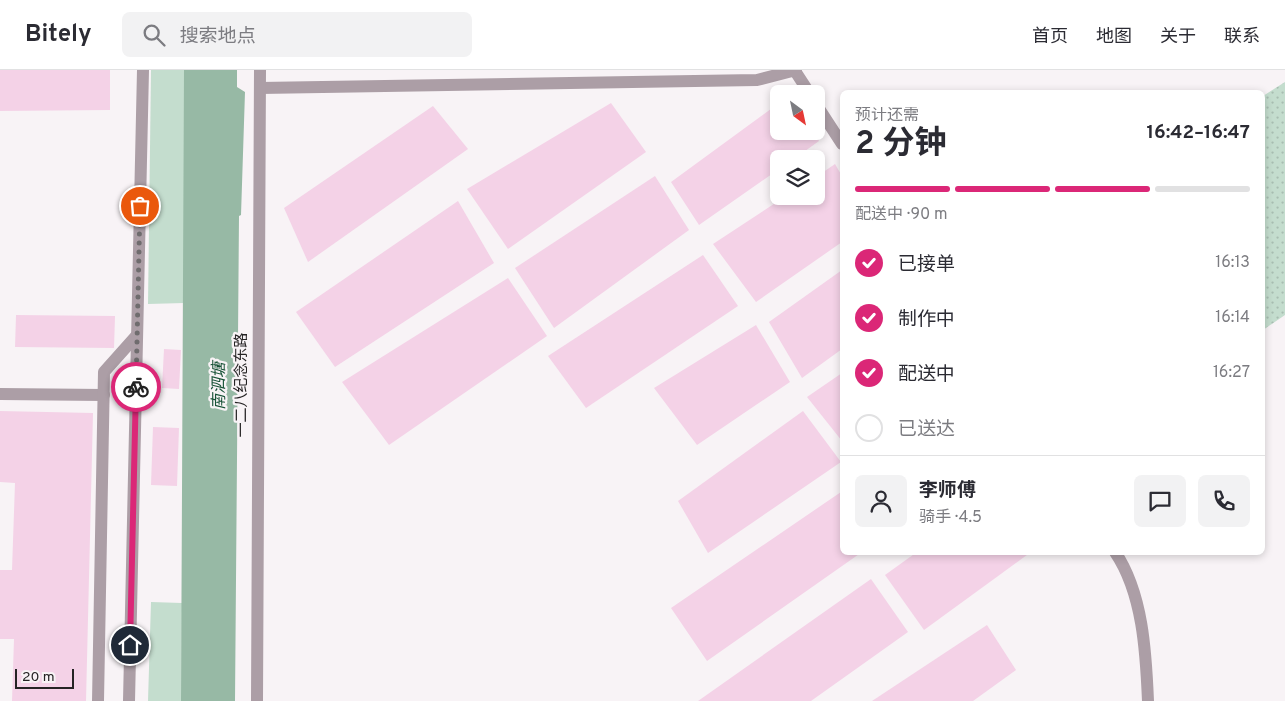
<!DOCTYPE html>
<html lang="zh">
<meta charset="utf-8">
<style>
:root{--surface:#fff;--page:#f2f2f3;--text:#2b2b33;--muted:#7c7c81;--line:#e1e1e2;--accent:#db2777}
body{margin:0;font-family:Overpass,"Noto Sans SC",sans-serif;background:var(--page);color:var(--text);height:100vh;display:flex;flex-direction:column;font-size:19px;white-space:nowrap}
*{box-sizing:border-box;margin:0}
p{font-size:16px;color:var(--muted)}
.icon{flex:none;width:28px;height:28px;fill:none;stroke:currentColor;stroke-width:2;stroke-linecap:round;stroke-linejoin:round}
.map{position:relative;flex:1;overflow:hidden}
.details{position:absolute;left:840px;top:20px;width:425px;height:465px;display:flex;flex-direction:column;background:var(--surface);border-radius:8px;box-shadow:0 2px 8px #0003}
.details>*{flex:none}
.needle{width:32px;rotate:147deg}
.controls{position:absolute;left:770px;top:15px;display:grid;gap:10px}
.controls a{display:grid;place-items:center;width:55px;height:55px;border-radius:8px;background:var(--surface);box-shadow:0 2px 8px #0003;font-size:25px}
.scale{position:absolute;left:15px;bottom:12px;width:59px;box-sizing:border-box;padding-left:5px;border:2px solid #252324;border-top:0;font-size:14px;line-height:18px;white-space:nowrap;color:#252324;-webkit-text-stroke:4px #f8f3f6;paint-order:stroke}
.pin{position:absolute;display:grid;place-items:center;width:42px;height:42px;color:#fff;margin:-21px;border:2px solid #fff;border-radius:50%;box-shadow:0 1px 5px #0007}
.courier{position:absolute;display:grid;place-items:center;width:50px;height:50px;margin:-25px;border:4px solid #db2777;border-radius:50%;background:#fff;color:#222;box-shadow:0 1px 6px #0007}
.overview em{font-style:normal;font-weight:700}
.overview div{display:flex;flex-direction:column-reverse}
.overview{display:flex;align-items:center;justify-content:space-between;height:85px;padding:0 15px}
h1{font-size:32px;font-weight:700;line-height:38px}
.bar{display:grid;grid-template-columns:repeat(4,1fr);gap:8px 5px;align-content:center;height:60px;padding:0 15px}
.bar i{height:6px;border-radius:4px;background:var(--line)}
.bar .active{background:var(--accent)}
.bar p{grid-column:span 4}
.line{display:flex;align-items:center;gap:12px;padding:0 15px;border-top:1px solid var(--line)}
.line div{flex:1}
.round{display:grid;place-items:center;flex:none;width:52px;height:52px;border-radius:8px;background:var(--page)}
ol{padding:0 15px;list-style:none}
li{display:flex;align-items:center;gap:15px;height:55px}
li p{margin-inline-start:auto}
li .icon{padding:5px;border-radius:50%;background:var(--accent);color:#fff;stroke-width:4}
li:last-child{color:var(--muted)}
li i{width:28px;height:28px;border:2px solid var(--line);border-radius:50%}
header{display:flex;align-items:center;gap:30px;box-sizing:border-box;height:70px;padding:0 25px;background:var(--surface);border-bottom:1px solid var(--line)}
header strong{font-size:24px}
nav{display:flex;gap:28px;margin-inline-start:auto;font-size:18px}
.search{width:350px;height:45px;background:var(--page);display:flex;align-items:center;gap:12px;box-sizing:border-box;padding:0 18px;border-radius:8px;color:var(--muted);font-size:19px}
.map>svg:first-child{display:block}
.green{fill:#c4ddce}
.park{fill:url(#park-dots)}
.water{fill:#97b9a5}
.building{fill:#f4d2e7}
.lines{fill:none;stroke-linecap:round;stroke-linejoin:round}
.minor{stroke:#ac9ea6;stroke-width:12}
.done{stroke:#6f6c6e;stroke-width:5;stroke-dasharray:0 9}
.route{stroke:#db2777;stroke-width:6}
.labels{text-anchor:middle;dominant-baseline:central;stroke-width:4.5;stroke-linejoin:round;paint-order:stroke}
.street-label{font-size:15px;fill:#252324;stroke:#f8f3f6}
.water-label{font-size:16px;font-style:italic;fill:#185237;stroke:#f8f3f6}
</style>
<header>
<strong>Bitely</strong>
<div class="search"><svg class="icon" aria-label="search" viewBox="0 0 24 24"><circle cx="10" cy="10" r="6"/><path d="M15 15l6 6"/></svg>搜索地点</div>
<nav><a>首页</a><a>地图</a><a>关于</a><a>联系</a></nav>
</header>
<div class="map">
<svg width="1285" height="631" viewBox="0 0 1285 631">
<defs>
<pattern id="park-dots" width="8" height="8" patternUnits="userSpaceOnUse" patternTransform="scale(1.25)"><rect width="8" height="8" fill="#c4ddce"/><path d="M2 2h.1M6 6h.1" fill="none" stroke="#a8bdb1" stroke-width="1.8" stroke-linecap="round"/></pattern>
</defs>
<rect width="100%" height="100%" fill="#f8f3f6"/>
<g class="green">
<path d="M 151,0 L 184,0 L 184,233 L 148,234 Z"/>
<path d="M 151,532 L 182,533 L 181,631 L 148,631 Z"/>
</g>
<path class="park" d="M 1285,12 L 1285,245 L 1263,260 L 1263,26 Z"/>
<path class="water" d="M 184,0 L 237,0 L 237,17 L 245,22 L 241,145 L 239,146 L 235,631 L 181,631 Z"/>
<g class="building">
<path d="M 0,0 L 110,0 L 110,40 L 0,41 Z"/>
<path d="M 611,33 L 646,82 L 508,179 L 467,119 Z"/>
<path d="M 779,33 L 779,61 L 814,61 L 819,71 L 794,89 L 779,89 L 779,99 L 699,155 L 671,112 Z"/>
<path d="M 433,36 L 468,79 L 308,192 L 284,138 Z"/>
<path d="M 835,94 L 842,106 L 842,172 L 756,232 L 713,174 L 786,126 L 816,126 L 816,107 Z"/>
<path d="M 655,106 L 689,160 L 554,258 L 515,198 Z"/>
<path d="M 458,131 L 494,193 L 335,297 L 296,242 Z"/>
<path d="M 703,185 L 738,236 L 586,338 L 548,286 Z"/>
<path d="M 842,200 L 842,279 L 802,308 L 769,252 Z"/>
<path d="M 508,208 L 547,266 L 389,375 L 342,312 Z"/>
<path d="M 16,245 L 115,246 L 114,278 L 15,277 Z"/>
<path d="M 756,255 L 790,312 L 697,375 L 654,318 Z"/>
<path d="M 164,279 L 181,280 L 179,319 L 162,318 Z"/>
<path d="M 842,303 L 842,371 L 807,327 Z"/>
<path d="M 0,341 L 93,343 L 86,631 L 12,631 L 14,569 L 0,569 L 0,500 L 12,500 L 15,413 L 0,412 Z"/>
<path d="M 803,341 L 841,392 L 708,483 L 678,431 Z"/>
<path d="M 153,357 L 179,358 L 177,416 L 151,415 Z"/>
<path d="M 841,422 L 842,425 L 842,482 L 862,482 L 707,591 L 671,538 Z"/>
<path d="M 917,482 L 1031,482 L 924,560 L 885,505 Z"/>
<path d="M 871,509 L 908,562 L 811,631 L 698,631 Z"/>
<path d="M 987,555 L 1016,600 L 973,631 L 872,631 Z"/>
</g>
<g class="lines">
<g class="minor">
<path d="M 795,1 L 810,24"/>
<path d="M 260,18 L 757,10 L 796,0"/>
<path d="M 816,34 L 842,74"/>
<path d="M 0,324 L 104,325"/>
<path d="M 1115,482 C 1143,523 1146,583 1148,631"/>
<path d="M 98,631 L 104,302 L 137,265"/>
<path d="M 129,631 L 143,0"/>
<path d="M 257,631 L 260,0"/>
</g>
</g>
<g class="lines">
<path class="done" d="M 136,317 L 140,136"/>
<path class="route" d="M 130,575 L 136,317"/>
</g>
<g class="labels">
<g class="street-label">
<text transform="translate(242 315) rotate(-90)">一二八纪念东路</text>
</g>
<g class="water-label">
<text transform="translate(220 316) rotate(-90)">南泗塘</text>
</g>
</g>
</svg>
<div class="controls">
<a><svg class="needle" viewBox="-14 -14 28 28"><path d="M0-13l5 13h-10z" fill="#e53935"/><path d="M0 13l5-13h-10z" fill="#7c7c81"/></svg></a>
<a><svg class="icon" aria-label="layers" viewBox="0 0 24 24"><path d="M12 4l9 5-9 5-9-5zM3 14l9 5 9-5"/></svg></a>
</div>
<div class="scale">20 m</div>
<div class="pin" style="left:140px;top:136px;background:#ea580c"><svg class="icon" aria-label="bag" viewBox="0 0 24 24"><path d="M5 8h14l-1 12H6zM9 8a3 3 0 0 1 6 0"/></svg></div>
<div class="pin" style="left:130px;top:575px;background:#1f2937"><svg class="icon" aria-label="home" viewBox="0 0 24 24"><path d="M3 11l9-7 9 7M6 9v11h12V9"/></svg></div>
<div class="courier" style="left:136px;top:317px"><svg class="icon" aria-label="bike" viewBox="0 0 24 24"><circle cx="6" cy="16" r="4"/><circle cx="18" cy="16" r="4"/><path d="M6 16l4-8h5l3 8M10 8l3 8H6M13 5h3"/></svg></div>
<section class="details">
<div class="overview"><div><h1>2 分钟</h1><p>预计还需</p></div><em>16:42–16:47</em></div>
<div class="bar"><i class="active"></i><i class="active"></i><i class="active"></i><i></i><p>配送中 · 90 m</p></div>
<ol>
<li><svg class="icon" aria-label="check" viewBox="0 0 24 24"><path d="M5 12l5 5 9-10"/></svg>已接单<p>16:13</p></li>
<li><svg class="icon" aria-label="check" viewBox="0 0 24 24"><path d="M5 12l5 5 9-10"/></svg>制作中<p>16:14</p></li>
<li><svg class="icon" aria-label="check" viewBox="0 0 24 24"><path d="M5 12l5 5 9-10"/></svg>配送中<p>16:27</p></li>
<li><i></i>已送达</li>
</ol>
<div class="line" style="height:90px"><a class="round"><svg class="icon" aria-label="person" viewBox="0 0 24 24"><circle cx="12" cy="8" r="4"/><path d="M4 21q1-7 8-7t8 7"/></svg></a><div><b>李师傅</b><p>骑手 · 4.5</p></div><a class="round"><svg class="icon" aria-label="chat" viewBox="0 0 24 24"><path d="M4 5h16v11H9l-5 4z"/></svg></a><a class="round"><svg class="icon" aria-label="phone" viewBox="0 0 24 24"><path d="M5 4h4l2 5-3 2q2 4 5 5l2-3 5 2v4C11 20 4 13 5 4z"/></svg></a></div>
</section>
</div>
